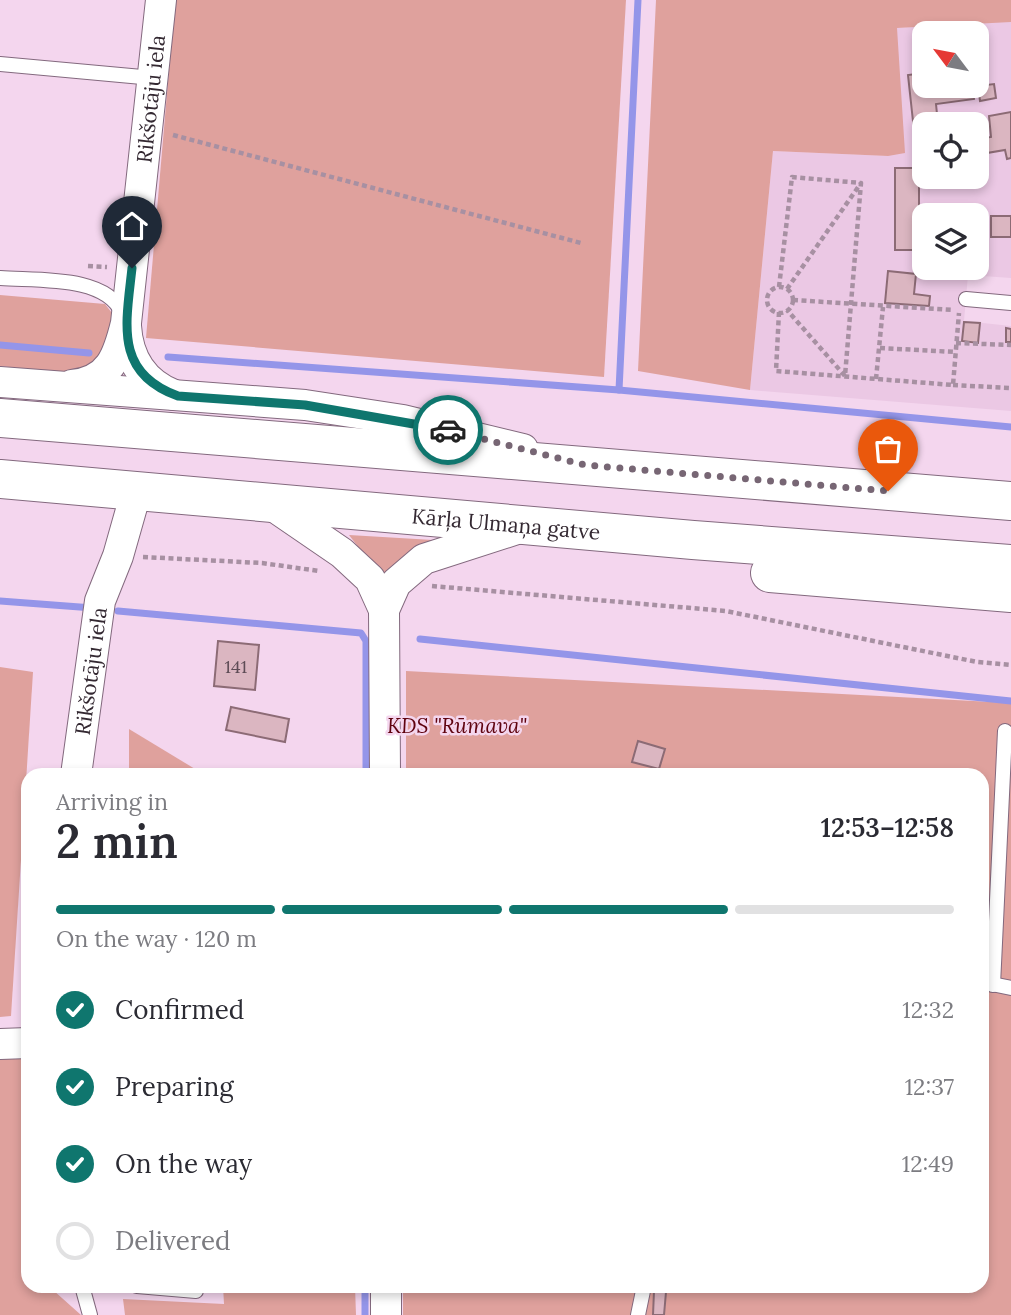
<!DOCTYPE html>
<meta charset="utf-8">
<style>
:root{--surface:#fff;--page:#f2f2f3;--text:#2b2b33;--muted:#7c7c81;--line:#e1e1e2;--accent:#0f766e}
body{margin:0;font-family:Lora,serif;background:var(--page);color:var(--text);height:100vh;display:flex;flex-direction:column;font-size:26px;white-space:nowrap}
*{box-sizing:border-box;margin:0}
p{font-size:23px;color:var(--muted)}
.icon{flex:none;width:38px;height:38px;fill:none;stroke:currentColor;stroke-width:2;stroke-linecap:round;stroke-linejoin:round}
.map{position:relative;flex:1;overflow:hidden}
.panel{position:absolute;left:21px;top:768px;width:968px;height:525px;display:flex;flex-direction:column;background:var(--surface);border-radius:21px;box-shadow:0 4px 10px #0003}
.panel>*{flex:none}
.needle{width:46px;rotate:302deg}
.controls{position:absolute;left:912px;top:21px;display:grid;gap:14px}
.controls a{display:grid;place-items:center;width:77px;height:77px;border-radius:14px;background:var(--surface);box-shadow:0 4px 10px #0003;font-size:35px}
.pin{position:absolute;display:grid;place-items:center;width:60px;height:60px;color:#fff;margin:-72px -30px;border-radius:50% 50% 50% 0;rotate:-45deg;box-shadow:0 0 7px #0007}
.pin .icon{rotate:45deg}
.courier{position:absolute;display:grid;place-items:center;width:70px;height:70px;margin:-35px;border:5px solid #0f766e;border-radius:50%;background:#fff;color:#222;box-shadow:0 2px 9px #0007}
.head em{font-style:normal;font-weight:600}
.head div{display:flex;flex-direction:column-reverse}
.head{display:flex;align-items:center;justify-content:space-between;height:119px;padding:0 35px}
h1{font-size:46px;font-weight:600;line-height:52px}
.bar{display:grid;grid-template-columns:repeat(4,1fr);gap:10px 7px;align-content:center;height:84px;padding:0 35px}
.bar i{height:9px;border-radius:5px;background:var(--line)}
.bar .current{background:var(--accent)}
.bar p{grid-column:span 4}
ol{padding:0 35px;list-style:none}
li{display:flex;align-items:center;gap:21px;height:77px}
li p{margin-inline-start:auto}
li .icon{padding:7px;border-radius:50%;background:var(--accent);color:#fff;stroke-width:4}
li:last-child{color:var(--muted)}
li i{width:38px;height:38px;border:4px solid var(--line);border-radius:50%}
.map>svg:first-child{display:block}
.built{fill:#ebc8e4;fill-rule:evenodd}
.green{fill:#dfa19d}
.lines{fill:none;stroke-linecap:round;stroke-linejoin:round}
.stream{stroke:#9495e9;stroke-width:7}
.building{fill:#dbb6c1;stroke:#8c6b75;stroke-width:2}
.lane-casing{stroke:#83697e;stroke-width:16}
.street-casing{stroke:#83697e;stroke-width:32}
.highway-casing{stroke:#83697e;stroke-width:40}
.path{stroke:#a790a2;stroke-width:4.5;stroke-dasharray:5 3.5;stroke-linecap:butt}
.lane{stroke:#fff;stroke-width:14}
.street{stroke:#fff;stroke-width:30}
.highway{stroke:#fff;stroke-width:38}
.done{stroke:#776674;stroke-width:7;stroke-dasharray:0 12.6}
.route{stroke:#0f766e;stroke-width:9}
.labels{text-anchor:middle;dominant-baseline:central;stroke-width:5;stroke-linejoin:round;paint-order:stroke}
.number-label{font-size:18px;fill:#5e4c56}
.street-label{font-size:21px;fill:#342932;stroke:#f4d6ee}
.park-label{font-size:21px;font-style:italic;fill:#5f030f;stroke:#f4d6ee}
</style>
<div class="map">
<svg width="1011" height="1315" viewBox="0 0 1011 1315">
<rect width="100%" height="100%" fill="#f4d6ee"/>
<path class="built" d="M 1011,20 L 1011,278 L 968,275 L 964,321 L 1011,326 L 1011,411 L 750,390 L 773,151 L 888,156 L 897,28 ZM 924,33 L 976,33 L 976,86 L 924,86 ZM 924,124 L 976,124 L 976,177 L 924,177 ZM 924,215 L 976,215 L 976,268 L 924,268 Z"/>
<g class="green">
<path d="M 175,0 L 626,0 L 604,377 L 146,338 Z"/>
<path d="M 656,0 L 1011,0 L 1011,22 L 897,28 L 905,153 L 888,156 L 773,151 L 750,390 L 638,371 Z"/>
<path d="M 0,295 L 105,304 L 115,317 L 110,349 L 86,371 L 56,372 L 0,366 Z"/>
<path d="M 349,535 L 433,540 L 430,545 L 389,574 L 379,574 Z"/>
<path d="M 0,667 L 33,672 L 11,1016 L 0,1017 Z"/>
<path d="M 406,671 L 1011,703 L 1011,1315 L 403,1315 L 403,1286 L 982,1286 L 982,775 L 406,775 Z"/>
<path d="M 129,729 L 205,775 L 129,775 Z"/>
<path d="M 0,1054 L 28,1056 L 28,1286 L 54,1286 L 53,1290 L 81,1315 L 0,1315 Z"/>
<path d="M 223,1286 L 355,1286 L 356,1315 L 125,1315 L 123,1299 L 224,1304 Z"/>
</g>
<g class="lines">
<g class="stream">
<path d="M 0,345 L 89,353"/>
<path d="M 168,357 L 619,390 L 1011,427"/>
<path d="M 619,390 L 638,0"/>
<path d="M 0,601 L 93,608"/>
<path d="M 118,611 L 361,633 L 366,641 L 366,775"/>
<path d="M 420,639 L 1011,701"/>
<path d="M 365,1315 L 365,1286"/>
</g>
</g>
<g class="building">
<path d="M 924,73 L 924,86 L 972,86 L 974,99 L 936,104 L 938,124 L 924,124 L 924,148 L 916,149 L 908,75 Z"/>
<path d="M 994,84 L 996,98 L 980,101 L 978,86 Z"/>
<path d="M 1011,112 L 1011,158 L 1007,159 L 1005,150 L 981,154 L 978,139 L 991,137 L 989,116 Z"/>
<rect x="895" y="168" width="24" height="82"/>
<rect x="991" y="216" width="20" height="21"/>
<path d="M 888,271 L 916,274 L 914,294 L 930,296 L 929,306 L 885,303 Z"/>
<path d="M 964,322 L 980,323 L 978,343 L 962,341 Z"/>
<path d="M 1006,328 L 1011,329 L 1011,342 L 1006,342 Z"/>
<path d="M 218,641 L 259,645 L 255,690 L 214,686 Z"/>
<path d="M 231,707 L 289,719 L 285,742 L 226,730 Z"/>
<path d="M 638,741 L 665,749 L 659,769 L 632,762 Z"/>
<path d="M 654,1291 L 666,1292 L 664,1315 L 653,1315 Z"/>
</g>
<g class="lines">
<g class="lane-casing">
<g id="lane">
<path d="M 0,64 L 153,78"/>
<path d="M 0,278 C 36,281 106,275 122,313"/>
<path d="M 966,299 L 1011,303"/>
<path d="M 982,982 L 1011,988"/>
<path d="M 993,985 L 1005,731"/>
<path d="M 82,1286 L 90,1315"/>
<path d="M 137,1286 L 196,1291"/>
<path d="M 638,1315 L 644,1286"/>
</g>
</g>
<g class="street-casing">
<g id="street">
<path d="M 126,326 C 128,359 143,383 174,395"/>
<path d="M 0,382 L 305,405 L 403,420 L 523,449"/>
<path id="s1" d="M 72,385 C 110,381 118,356 126,323 L 161,0"/>
<path d="M 269,503 L 342,553 L 370,579 L 384,610"/>
<path id="s2" d="M 76,775 L 100,601 L 118,556 L 137,489"/>
<path d="M 385,775 L 384,610 L 396,583 L 424,559 L 520,528"/>
<path d="M 0,1044 L 28,1043"/>
<path d="M 386,1286 L 386,1315"/>
</g>
</g>
<g class="highway-casing">
<g id="highway">
<path d="M 0,418 L 1011,501"/>
<path id="s3" d="M 0,479 L 693,540 L 1011,564"/>
<path d="M 770,573 L 1011,593"/>
</g>
</g>
<g class="path">
<path d="M 173,135 L 581,243"/>
<path d="M 88,266 L 107,267"/>
<path d="M 779,287 L 792,177 L 861,183 L 845,376 L 787,310"/>
<circle cx="780" cy="300" r="13"/>
<path d="M 787,289 L 861,183"/>
<path d="M 793,300 L 953,310"/>
<path d="M 779,312 L 776,371 L 953,385 L 959,313"/>
<path d="M 956,343 L 1011,345"/>
<path d="M 880,348 L 956,352"/>
<path d="M 876,379 L 883,307"/>
<path d="M 953,385 L 1011,388"/>
<path d="M 143,557 L 262,563 L 319,571"/>
<path d="M 432,586 L 726,611 L 977,662 L 1011,665"/>
</g>
<use href="#lane" class="lane"/>
<use href="#street" class="street"/>
<use href="#highway" class="highway"/>
</g>
<g class="lines">
<path class="done" d="M 448,430 L 585,465 L 888,491"/>
<path class="route" d="M 132,268 C 126,324 114,373 178,396 L 305,405 L 448,430"/>
</g>
<g class="labels">
<g class="number-label">
<text x="236" y="666">141</text>
</g>
<g class="street-label">
<text stroke="none"><textPath href="#s1" startOffset="315">Rikšotāju iela</textPath></text>
<text stroke="none"><textPath href="#s3" startOffset="508">Kārļa Ulmaņa gatve</textPath></text>
<text stroke="none"><textPath href="#s2" startOffset="105">Rikšotāju iela</textPath></text>
</g>
<g class="park-label">
<text x="457" y="725">KDS "Rūmava"</text>
</g>
</g>
</svg>
<div class="controls">
<a><svg class="needle" viewBox="-14 -14 28 28"><path d="M0-13l5 13h-10z" fill="#e53935"/><path d="M0 13l5-13h-10z" fill="#7c7c81"/></svg></a>
<a><svg class="icon" aria-label="locate" viewBox="0 0 24 24"><circle cx="12" cy="12" r="6"/><path d="M12 2v4M12 18v4M2 12h4M18 12h4"/></svg></a>
<a><svg class="icon" aria-label="layers" viewBox="0 0 24 24"><path d="M12 4l9 5-9 5-9-5zM3 14l9 5 9-5"/></svg></a>
</div>
<div class="pin" style="left:888px;top:491px;background:#ea580c"><svg class="icon" aria-label="bag" viewBox="0 0 24 24"><path d="M5 8h14l-1 12H6zM9 8a3 3 0 0 1 6 0"/></svg></div>
<div class="pin" style="left:132px;top:268px;background:#1f2937"><svg class="icon" aria-label="home" viewBox="0 0 24 24"><path d="M3 11l9-7 9 7M6 9v11h12V9"/></svg></div>
<div class="courier" style="left:448px;top:430px"><svg class="icon" aria-label="car" viewBox="0 0 24 24"><path d="M5 17H2v-5l4-1 3-4h7l3 4 3 1v5h-3M9 17h6M6 11h13"/><circle cx="7" cy="17" r="2"/><circle cx="17" cy="17" r="2"/></svg></div>
<section class="panel">
<div class="head"><div><h1>2 min</h1><p>Arriving in</p></div><em>12:53–12:58</em></div>
<div class="bar"><i class="current"></i><i class="current"></i><i class="current"></i><i></i><p>On the way · 120 m</p></div>
<ol>
<li><svg class="icon" aria-label="check" viewBox="0 0 24 24"><path d="M5 12l5 5 9-10"/></svg>Confirmed<p>12:32</p></li>
<li><svg class="icon" aria-label="check" viewBox="0 0 24 24"><path d="M5 12l5 5 9-10"/></svg>Preparing<p>12:37</p></li>
<li><svg class="icon" aria-label="check" viewBox="0 0 24 24"><path d="M5 12l5 5 9-10"/></svg>On the way<p>12:49</p></li>
<li><i></i>Delivered</li>
</ol>
</section>
</div>
